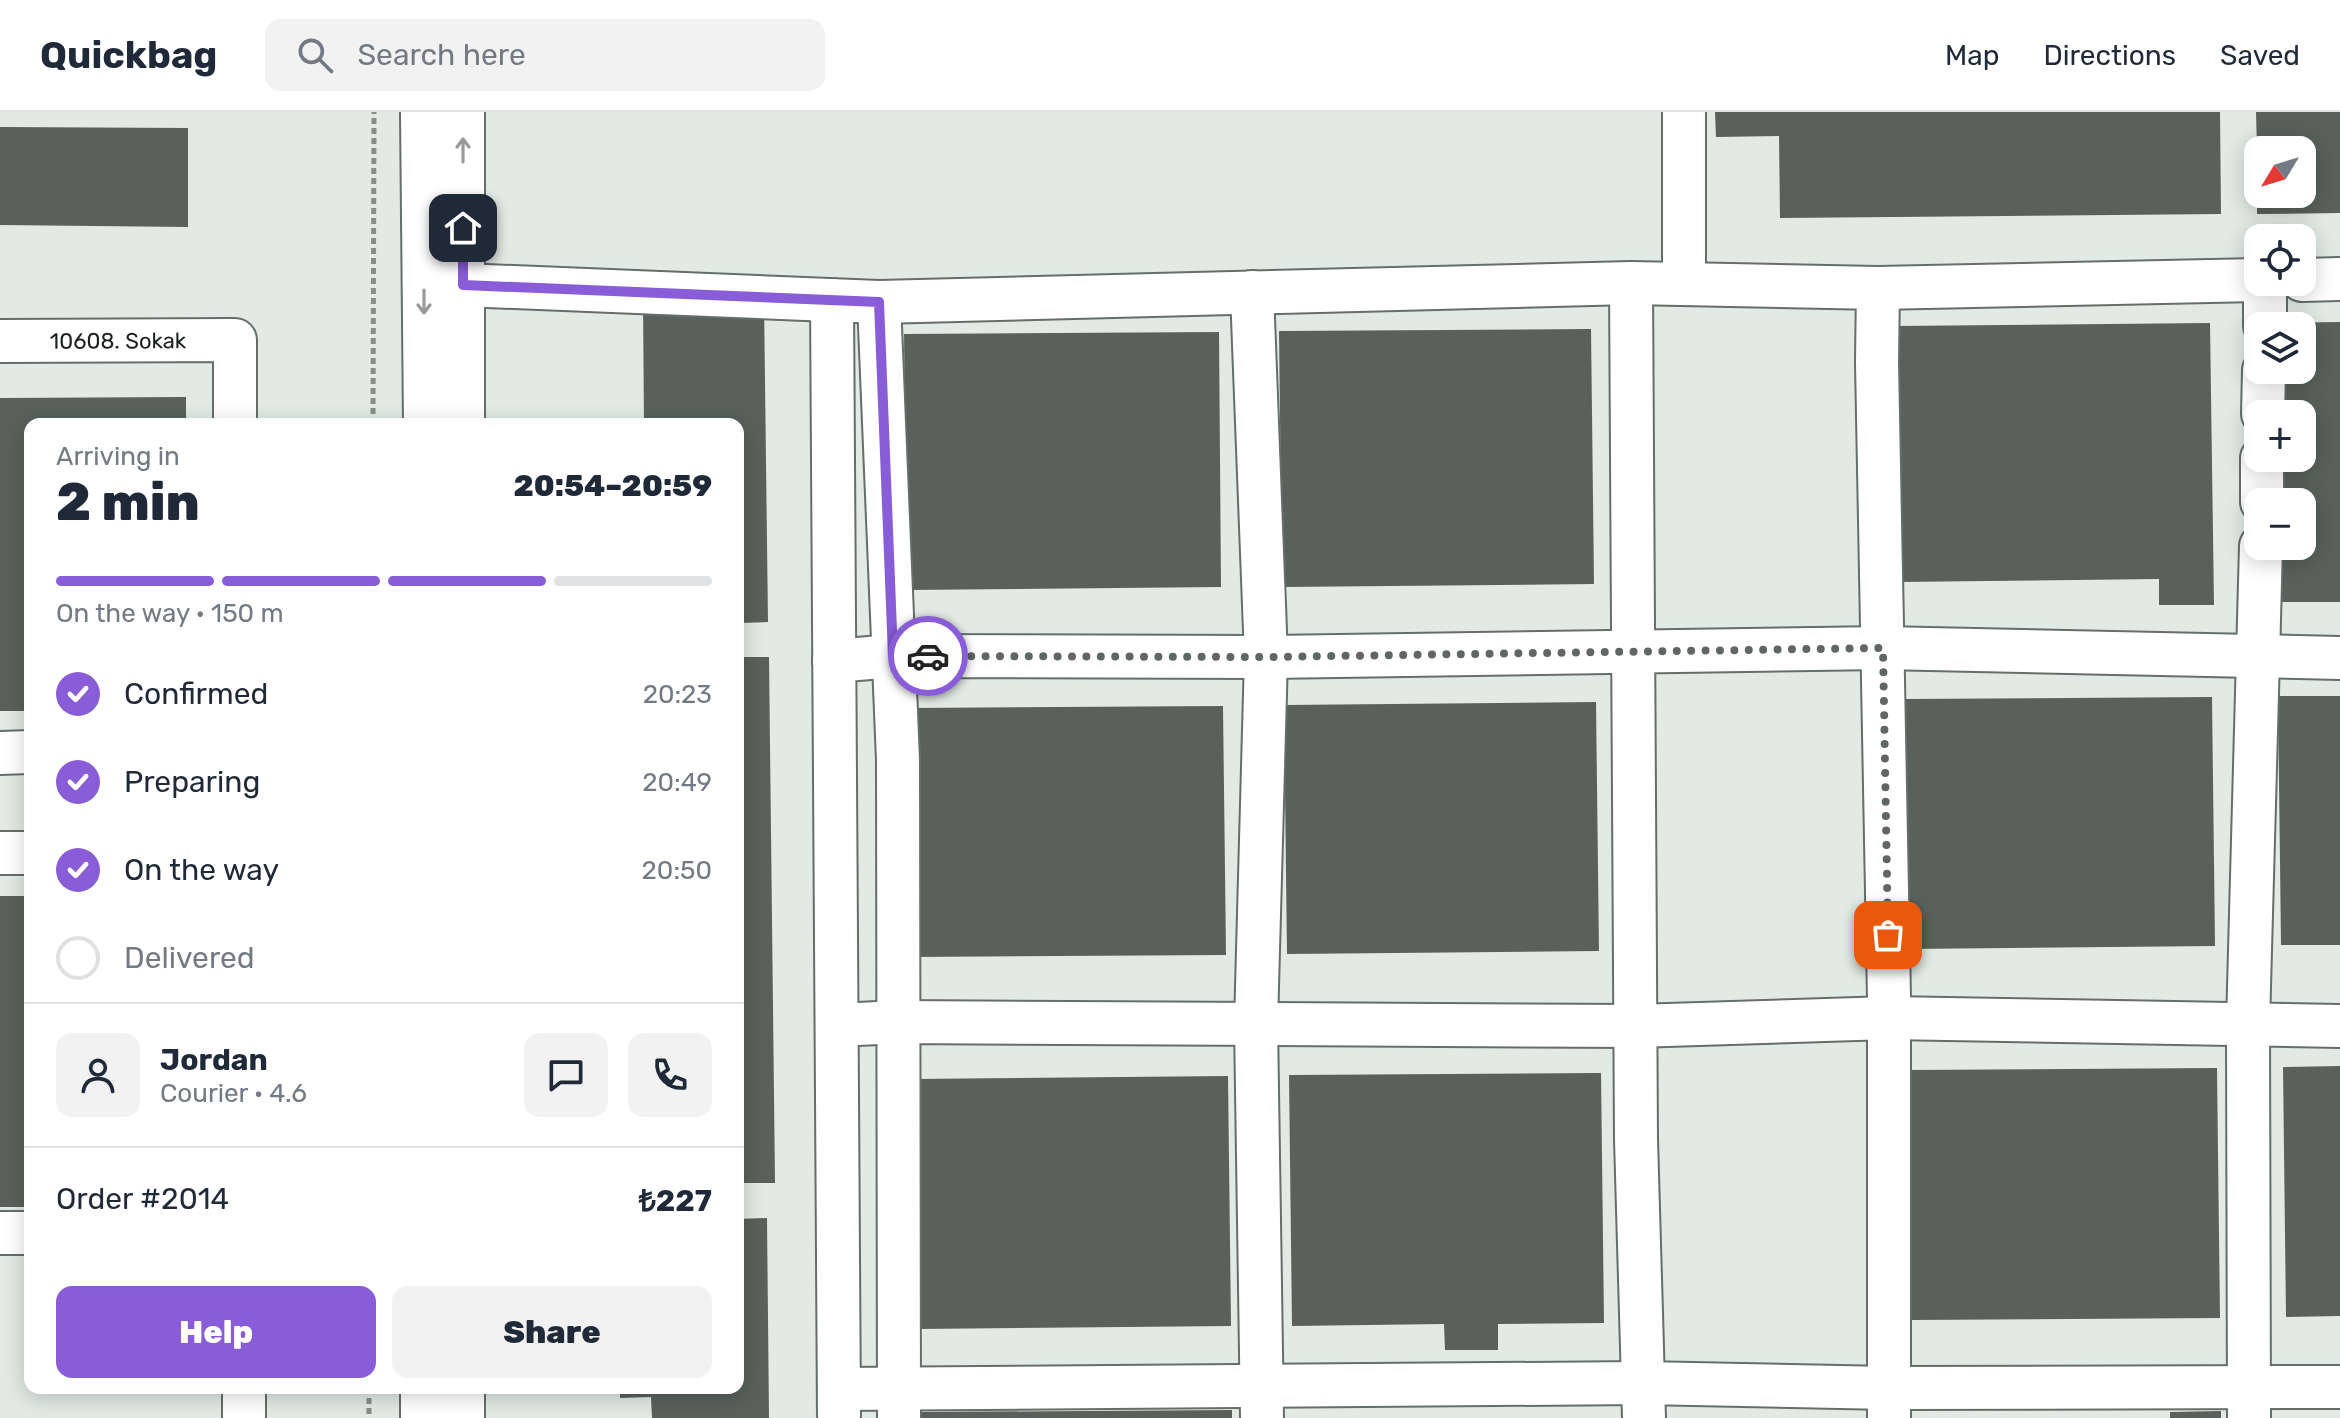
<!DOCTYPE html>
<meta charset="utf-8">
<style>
:root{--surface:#fff;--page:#f2f2f3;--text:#1f2937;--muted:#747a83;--line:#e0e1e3;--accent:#895dd7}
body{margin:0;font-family:Rubik,sans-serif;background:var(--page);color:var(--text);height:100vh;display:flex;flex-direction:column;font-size:30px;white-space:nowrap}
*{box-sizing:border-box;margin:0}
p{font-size:26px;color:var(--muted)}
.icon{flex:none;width:44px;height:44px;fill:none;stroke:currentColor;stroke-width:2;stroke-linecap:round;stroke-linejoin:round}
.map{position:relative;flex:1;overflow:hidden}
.side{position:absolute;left:24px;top:306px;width:720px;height:976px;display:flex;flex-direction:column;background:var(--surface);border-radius:16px;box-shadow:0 4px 20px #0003}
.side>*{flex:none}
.needle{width:52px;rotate:232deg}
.controls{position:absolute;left:2244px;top:24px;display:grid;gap:16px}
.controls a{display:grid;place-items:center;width:72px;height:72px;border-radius:16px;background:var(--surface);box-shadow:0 4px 20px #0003;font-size:40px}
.pin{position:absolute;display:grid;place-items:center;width:68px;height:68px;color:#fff;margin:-34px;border-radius:16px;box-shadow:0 4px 12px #0006}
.courier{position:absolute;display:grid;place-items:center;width:80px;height:80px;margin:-40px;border:6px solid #895dd7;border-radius:50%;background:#fff;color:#222;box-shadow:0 2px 10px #0007}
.headline em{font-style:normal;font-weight:800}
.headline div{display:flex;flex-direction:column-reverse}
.headline{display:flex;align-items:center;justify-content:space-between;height:136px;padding:0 32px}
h1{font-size:52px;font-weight:800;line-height:60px}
.bar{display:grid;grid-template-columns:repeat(4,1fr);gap:12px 8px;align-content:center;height:96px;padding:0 32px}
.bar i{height:10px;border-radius:6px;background:var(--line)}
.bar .active{background:var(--accent)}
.bar p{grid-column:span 4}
.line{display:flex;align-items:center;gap:20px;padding:0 32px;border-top:2px solid var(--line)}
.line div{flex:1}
.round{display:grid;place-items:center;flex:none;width:84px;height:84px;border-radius:16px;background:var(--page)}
ol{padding:0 32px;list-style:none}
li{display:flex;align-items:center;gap:24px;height:88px}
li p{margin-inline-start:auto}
li .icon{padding:8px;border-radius:50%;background:var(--accent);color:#fff;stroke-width:4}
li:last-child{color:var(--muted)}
li i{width:44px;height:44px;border:4px solid var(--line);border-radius:50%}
.action{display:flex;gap:16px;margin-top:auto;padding:16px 32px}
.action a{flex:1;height:92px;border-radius:16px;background:var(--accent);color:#fff;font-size:32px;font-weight:800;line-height:92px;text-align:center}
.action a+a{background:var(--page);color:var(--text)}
header{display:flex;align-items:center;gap:48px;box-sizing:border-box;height:112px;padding:0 40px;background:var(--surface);border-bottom:2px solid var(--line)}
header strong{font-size:38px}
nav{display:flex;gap:44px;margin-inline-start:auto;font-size:28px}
.search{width:560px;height:72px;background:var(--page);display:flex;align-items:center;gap:20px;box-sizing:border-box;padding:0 28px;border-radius:16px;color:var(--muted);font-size:30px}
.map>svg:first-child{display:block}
.building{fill:#58615c}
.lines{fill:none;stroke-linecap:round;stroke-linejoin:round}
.minor-casing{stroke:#656e69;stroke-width:46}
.path{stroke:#878e8a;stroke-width:5;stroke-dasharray:6 4;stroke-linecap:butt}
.minor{stroke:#fff;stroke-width:42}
.oneway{stroke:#989a99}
.done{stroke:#606663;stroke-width:8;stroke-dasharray:0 14.4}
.route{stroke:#895dd7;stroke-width:10}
.labels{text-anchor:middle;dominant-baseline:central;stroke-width:8;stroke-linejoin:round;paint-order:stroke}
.street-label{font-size:22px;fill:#1b1f1d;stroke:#e1eae5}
</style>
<header>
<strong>Quickbag</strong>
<div class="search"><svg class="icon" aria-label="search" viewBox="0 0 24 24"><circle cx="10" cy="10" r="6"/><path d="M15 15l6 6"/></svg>Search here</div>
<nav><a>Map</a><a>Directions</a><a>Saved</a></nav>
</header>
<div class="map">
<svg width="2340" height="1306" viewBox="0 0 2340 1306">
<rect width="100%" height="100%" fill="#e1eae5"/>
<g class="building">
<path d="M 1715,0 L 2220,0 L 2221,102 L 1780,106 L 1779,24 L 1716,25 Z"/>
<path d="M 2256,0 L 2340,0 L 2340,101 L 2257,102 L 2257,82 L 2302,82 L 2302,38 L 2257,38 Z"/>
<path d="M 0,15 L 188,16 L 188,115 L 0,113 Z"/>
<path d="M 764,188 L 768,510 L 738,511 L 738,312 L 644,312 L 643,189 Z"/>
<path d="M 2340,210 L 2340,490 L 2277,490 L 2276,434 L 2302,434 L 2302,390 L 2276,390 L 2275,346 L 2302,346 L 2302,302 L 2274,302 L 2274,258 L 2302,258 L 2302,214 L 2273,214 L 2273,211 Z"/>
<path d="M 2210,211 L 2214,493 L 2159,493 L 2159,467 L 1898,470 L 1895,214 Z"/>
<path d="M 1591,217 L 1594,472 L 1282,475 L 1279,219 Z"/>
<path d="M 1219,220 L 1221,475 L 907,478 L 904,222 Z"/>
<path d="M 186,285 L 186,312 L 30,312 L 30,599 L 0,599 L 0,286 Z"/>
<path d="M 738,545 L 769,545 L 775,1071 L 738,1071 Z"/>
<path d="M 2278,584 L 2340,584 L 2340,833 L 2281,833 Z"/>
<path d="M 2212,585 L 2215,834 L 1906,837 L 1903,587 Z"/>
<path d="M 1596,590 L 1599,839 L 1287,842 L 1284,593 Z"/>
<path d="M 1223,594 L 1226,843 L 912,845 L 909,596 Z"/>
<rect x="0" y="784" width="30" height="311"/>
<path d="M 2340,954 L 2340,1204 L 2286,1205 L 2283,955 Z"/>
<path d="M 2217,956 L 2220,1206 L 1910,1208 L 1907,958 Z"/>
<path d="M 1601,961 L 1604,1211 L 1498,1212 L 1498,1238 L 1445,1238 L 1444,1212 L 1292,1214 L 1289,963 Z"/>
<path d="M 1228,964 L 1231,1214 L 917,1217 L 914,967 Z"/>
<path d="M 767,1106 L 769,1306 L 652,1306 L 651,1285 L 620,1286 L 620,1276 L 738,1276 L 738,1107 Z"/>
<path d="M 1232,1298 L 1232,1306 L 918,1306 L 918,1300 Z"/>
<path d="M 2221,1299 L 2221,1306 L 2170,1306 L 2170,1300 Z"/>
</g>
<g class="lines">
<g class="minor-casing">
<g id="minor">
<path d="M 422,0 L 425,312"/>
<path d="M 1684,0 L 1684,172"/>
<path d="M 2302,168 L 2340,167"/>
<path d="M 1631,171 L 1636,1027 L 1644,1306"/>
<path d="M 463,173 L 879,190 L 1631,171 L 1878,176 L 1877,250 L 1889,886 L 1889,1306"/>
<path d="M 1878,176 L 2258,168"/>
<path d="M 1252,180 L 1266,545 L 1256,912 L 1262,1306"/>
<path d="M 832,188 L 839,1303"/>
<path d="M 879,190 L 898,648 L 899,1306"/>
<path d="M 2265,214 L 2265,170"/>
<path id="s1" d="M 0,229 L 235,228 L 235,312"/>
<path d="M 2263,302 L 2264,258"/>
<path d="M 463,312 L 463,0"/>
<path d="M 2262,390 L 2262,346"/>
<path d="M 834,549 L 893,544 L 1266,545 L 1883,536 L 2340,546"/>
<path d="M 0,641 L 30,640"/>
<path d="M 0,741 L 30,741"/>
<path d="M 837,913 L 899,910 L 1635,914 L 1889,906 L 2340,914"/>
<path d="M 0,1121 L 30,1121"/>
<path d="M 244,1276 L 244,1306"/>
<path d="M 463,1276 L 463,1306"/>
<path d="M 839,1277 L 1643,1271 L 1889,1276 L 2340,1275"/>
<path d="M 422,1306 L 422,1276"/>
<path d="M 2249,1306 L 2248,912 L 2261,434"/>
</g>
</g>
<g class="path">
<path d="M 373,312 L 374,0"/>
<path d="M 369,1276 L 369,1306"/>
</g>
<use href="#minor" class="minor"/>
</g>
<defs><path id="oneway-shaft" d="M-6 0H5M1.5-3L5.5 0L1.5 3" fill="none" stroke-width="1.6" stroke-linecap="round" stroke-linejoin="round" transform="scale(2)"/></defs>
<g class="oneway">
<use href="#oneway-shaft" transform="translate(463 38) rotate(-90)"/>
<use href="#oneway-shaft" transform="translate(424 190) rotate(90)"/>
</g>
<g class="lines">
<path class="done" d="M 928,544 L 1266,545 L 1883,536 L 1888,823"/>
<path class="route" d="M 463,116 L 463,173 L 879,190 L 893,544 L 928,544"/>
</g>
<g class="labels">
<g class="street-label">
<text stroke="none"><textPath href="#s1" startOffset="118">10608. Sokak</textPath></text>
</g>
</g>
</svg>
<div class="controls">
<a><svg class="needle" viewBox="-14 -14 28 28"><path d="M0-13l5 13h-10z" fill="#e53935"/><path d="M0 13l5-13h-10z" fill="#747a83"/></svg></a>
<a><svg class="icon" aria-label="locate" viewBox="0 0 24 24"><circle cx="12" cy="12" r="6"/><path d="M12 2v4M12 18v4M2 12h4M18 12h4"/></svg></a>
<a><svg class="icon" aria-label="layers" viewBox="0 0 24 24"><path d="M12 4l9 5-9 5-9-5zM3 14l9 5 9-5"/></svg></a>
<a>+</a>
<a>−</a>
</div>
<div class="pin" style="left:1888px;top:823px;background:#ea580c"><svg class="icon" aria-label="bag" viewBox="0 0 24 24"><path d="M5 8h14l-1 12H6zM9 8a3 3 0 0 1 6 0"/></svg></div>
<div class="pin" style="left:463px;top:116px;background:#1f2937"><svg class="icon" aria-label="home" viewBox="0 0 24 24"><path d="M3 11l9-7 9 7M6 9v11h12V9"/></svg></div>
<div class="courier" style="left:928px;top:544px"><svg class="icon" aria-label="car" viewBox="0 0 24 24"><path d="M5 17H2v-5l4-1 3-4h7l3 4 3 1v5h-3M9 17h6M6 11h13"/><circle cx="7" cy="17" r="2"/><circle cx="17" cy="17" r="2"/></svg></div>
<section class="side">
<div class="headline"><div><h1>2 min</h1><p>Arriving in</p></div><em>20:54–20:59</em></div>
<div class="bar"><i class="active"></i><i class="active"></i><i class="active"></i><i></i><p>On the way · 150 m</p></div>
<ol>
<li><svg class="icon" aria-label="check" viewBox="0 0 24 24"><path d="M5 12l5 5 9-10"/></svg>Confirmed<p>20:23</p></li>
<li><svg class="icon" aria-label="check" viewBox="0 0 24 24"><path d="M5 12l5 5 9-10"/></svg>Preparing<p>20:49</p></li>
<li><svg class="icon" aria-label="check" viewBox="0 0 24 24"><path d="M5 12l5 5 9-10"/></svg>On the way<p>20:50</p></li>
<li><i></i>Delivered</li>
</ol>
<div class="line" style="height:144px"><a class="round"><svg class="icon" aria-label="person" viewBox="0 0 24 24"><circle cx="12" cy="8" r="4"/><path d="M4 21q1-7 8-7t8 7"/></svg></a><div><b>Jordan</b><p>Courier · 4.6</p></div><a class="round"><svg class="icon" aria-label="chat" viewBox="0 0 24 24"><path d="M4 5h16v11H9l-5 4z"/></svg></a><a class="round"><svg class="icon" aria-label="phone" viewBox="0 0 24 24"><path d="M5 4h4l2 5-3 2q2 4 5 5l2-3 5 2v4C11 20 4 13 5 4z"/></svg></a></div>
<div class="line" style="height:104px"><div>Order #2014</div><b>₺227</b></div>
<div class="action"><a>Help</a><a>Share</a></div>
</section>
</div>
